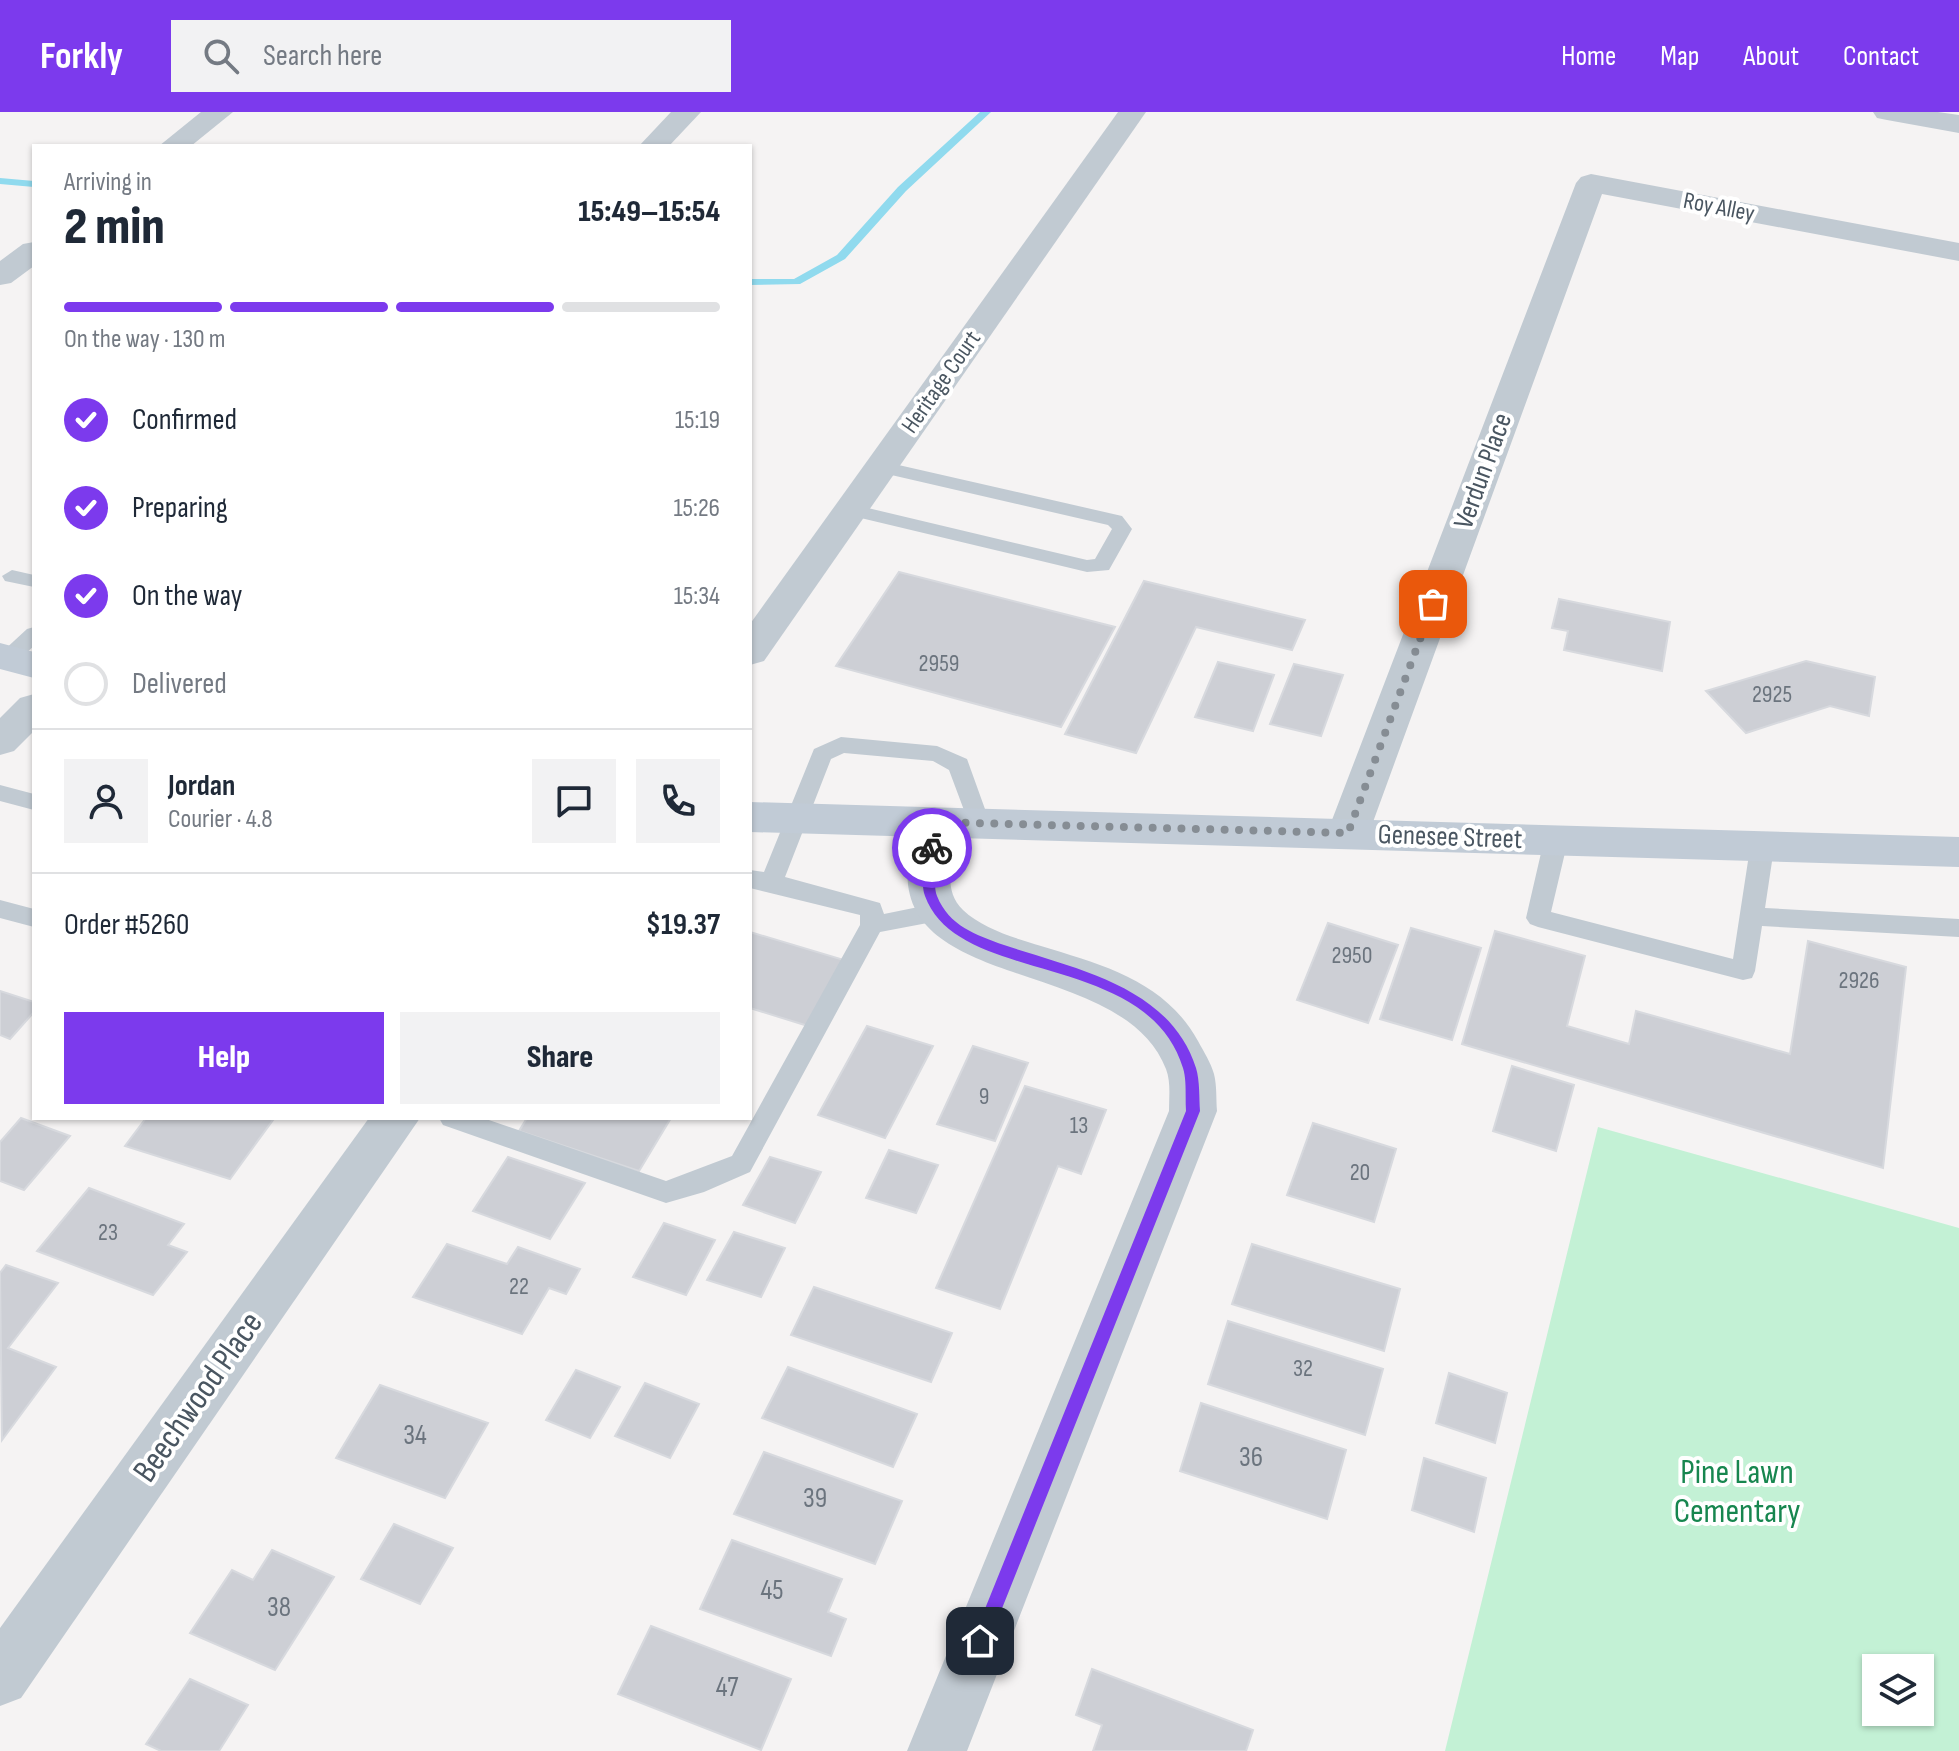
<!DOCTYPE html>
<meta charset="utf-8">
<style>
:root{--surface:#fff;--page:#f2f2f3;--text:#1f2937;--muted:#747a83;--line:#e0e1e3;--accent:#7c3aed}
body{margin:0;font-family:"Sofia Sans Condensed",sans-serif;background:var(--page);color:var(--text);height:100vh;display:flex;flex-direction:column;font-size:30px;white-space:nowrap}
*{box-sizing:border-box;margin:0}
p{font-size:26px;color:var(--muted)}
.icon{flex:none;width:44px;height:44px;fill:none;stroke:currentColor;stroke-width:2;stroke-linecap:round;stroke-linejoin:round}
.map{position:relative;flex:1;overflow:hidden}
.side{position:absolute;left:32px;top:32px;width:720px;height:976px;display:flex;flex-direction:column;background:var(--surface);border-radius:0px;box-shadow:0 2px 6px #0004}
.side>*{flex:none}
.tools{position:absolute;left:1862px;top:1542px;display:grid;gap:16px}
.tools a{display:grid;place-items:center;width:72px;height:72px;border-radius:0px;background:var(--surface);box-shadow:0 2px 6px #0004;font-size:40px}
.pin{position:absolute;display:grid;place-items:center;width:68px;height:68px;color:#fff;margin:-34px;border-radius:16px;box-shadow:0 4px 12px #0006}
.courier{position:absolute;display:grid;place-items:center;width:80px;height:80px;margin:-40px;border:6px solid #7c3aed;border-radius:50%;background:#fff;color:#222;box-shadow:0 2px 10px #0007}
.head em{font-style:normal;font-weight:800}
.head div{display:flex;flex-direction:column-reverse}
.head{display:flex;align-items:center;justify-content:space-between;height:136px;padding:0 32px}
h1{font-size:52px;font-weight:800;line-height:60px}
.bar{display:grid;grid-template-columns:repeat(4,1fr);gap:12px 8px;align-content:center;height:96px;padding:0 32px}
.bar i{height:10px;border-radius:6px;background:var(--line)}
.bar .on{background:var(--accent)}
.bar p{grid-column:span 4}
.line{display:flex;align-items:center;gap:20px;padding:0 32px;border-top:2px solid var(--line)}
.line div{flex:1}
.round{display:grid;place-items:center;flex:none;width:84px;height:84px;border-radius:0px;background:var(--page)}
ol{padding:0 32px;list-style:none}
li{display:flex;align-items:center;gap:24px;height:88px}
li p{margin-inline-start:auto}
li .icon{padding:8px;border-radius:50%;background:var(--accent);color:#fff;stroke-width:4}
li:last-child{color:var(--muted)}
li i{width:44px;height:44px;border:4px solid var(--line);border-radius:50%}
.action{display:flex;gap:16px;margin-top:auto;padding:16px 32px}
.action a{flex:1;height:92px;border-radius:0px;background:var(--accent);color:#fff;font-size:32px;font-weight:800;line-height:92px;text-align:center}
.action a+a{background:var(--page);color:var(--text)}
header{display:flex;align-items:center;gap:48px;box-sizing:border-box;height:112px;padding:0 40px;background:var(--accent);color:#fff}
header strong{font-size:38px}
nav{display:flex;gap:44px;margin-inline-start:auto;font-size:28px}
.search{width:560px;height:72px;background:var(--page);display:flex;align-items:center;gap:20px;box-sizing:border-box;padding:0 28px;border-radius:0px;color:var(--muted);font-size:30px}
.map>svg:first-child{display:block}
.green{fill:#c3f1d5;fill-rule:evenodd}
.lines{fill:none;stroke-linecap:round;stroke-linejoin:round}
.stream{fill:#90daee;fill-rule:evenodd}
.building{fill:#cdcfd5;stroke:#d7d9de;stroke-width:2}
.lane{fill:#c1cad2;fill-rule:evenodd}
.street{fill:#c1cad2;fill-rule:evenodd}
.secondary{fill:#c1cbd6;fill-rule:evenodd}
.route{fill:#7c3aed}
.done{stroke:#868d94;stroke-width:8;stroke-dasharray:0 14.4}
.labels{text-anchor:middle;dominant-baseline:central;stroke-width:8;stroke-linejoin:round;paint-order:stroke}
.far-street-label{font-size:24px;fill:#4a5661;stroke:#fff}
.number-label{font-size:24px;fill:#6b747e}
.street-label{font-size:28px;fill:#4a5661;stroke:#fff}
.near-number-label{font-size:28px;fill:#6b747e}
.near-street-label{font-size:34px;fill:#4a5661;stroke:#fff}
.near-park-label{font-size:34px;fill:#17864f;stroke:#fff}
</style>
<header>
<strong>Forkly</strong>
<div class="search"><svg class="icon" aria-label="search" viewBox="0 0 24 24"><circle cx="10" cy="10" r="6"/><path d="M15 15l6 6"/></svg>Search here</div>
<nav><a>Home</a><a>Map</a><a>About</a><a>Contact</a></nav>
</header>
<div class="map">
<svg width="1959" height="1639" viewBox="0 0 1959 1639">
<rect width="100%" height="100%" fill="#f5f3f3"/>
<path class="green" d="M 1598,1015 L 1959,1116 L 1959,1639 L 1445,1639 ZM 1876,1556 L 1920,1556 L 1920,1600 L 1876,1600 Z"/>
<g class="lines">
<g class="stream">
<path d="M 980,0 L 991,0 L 906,79 L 845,147 L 800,172 L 750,173 L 750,167 L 794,167 L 837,143 L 898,75 Z"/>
<path d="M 0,66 L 34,69 L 34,75 L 0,72 Z"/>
</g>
</g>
<g class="building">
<path d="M 899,460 L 1115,515 L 1061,615 L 836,554 Z"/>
<path d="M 1144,469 L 1305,508 L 1292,538 L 1196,515 L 1136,641 L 1065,622 Z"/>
<path d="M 1559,487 L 1670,510 L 1662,559 L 1564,538 L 1568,519 L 1552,516 Z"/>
<path d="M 1806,549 L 1875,565 L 1869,604 L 1830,594 L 1746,621 L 1706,579 Z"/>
<path d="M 1218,550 L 1274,563 L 1253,619 L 1195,605 Z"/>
<path d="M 1294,552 L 1343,563 L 1321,624 L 1270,612 Z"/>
<path d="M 1328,811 L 1398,833 L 1368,911 L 1297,888 Z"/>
<path d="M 1411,816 L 1481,836 L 1452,928 L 1380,907 Z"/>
<path d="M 1495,819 L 1585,844 L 1567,914 L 1629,932 L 1636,899 L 1790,942 L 1808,829 L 1906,855 L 1883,1056 L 1462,932 Z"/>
<path d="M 750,820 L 844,848 L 808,914 L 750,896 Z"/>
<path d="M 0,879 L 34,890 L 34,900 L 10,927 L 0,923 Z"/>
<path d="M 867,914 L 933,934 L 885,1026 L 818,1003 Z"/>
<path d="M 973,934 L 1028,951 L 995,1029 L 937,1012 Z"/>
<path d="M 1512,954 L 1574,973 L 1556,1039 L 1493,1019 Z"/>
<path d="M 1025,974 L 1106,998 L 1081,1062 L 1058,1054 L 1000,1197 L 936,1176 Z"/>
<path d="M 21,1006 L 70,1024 L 24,1078 L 0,1069 L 0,1030 Z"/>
<path d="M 146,1006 L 267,1006 L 273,1008 L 230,1067 L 125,1034 Z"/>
<path d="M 527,1006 L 671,1006 L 639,1059 L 519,1019 Z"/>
<path d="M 1313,1011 L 1396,1037 L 1374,1110 L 1287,1083 Z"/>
<path d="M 889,1038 L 938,1053 L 916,1101 L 866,1086 Z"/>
<path d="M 508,1045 L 585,1071 L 550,1127 L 473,1099 Z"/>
<path d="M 770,1045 L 821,1060 L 795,1111 L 743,1093 Z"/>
<path d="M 89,1076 L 184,1112 L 168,1133 L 187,1140 L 153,1183 L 37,1139 Z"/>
<path d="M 664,1111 L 715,1128 L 686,1183 L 633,1165 Z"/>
<path d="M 734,1120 L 785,1136 L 761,1185 L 707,1168 Z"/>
<path d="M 447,1132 L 507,1152 L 518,1135 L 580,1157 L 566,1182 L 549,1176 L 522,1222 L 413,1185 Z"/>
<path d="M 1252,1132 L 1400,1177 L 1384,1239 L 1232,1192 Z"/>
<path d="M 6,1153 L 58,1171 L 8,1236 L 56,1255 L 2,1328 L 0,1161 Z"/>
<path d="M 814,1175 L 952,1221 L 931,1270 L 791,1223 Z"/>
<path d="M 1228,1209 L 1383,1257 L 1365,1323 L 1208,1272 Z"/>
<path d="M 788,1255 L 917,1302 L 893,1355 L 762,1306 Z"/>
<path d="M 576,1258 L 620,1275 L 590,1326 L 546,1308 Z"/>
<path d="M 1449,1261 L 1507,1281 L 1495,1331 L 1436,1311 Z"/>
<path d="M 645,1271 L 699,1292 L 670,1346 L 615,1324 Z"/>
<path d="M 380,1273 L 488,1311 L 445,1386 L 336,1346 Z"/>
<path d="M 1201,1291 L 1346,1338 L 1327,1407 L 1180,1359 Z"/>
<path d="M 764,1340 L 902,1389 L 875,1452 L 734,1402 Z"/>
<path d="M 1424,1346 L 1486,1366 L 1474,1420 L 1412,1398 Z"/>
<path d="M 394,1412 L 453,1436 L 420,1492 L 361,1467 Z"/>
<path d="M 732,1428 L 842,1467 L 828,1500 L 846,1507 L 831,1544 L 700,1497 Z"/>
<path d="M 272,1438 L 334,1465 L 275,1558 L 190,1521 L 232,1458 L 253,1468 Z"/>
<path d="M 651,1514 L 791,1567 L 761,1638 L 618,1582 Z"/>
<path d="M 1092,1557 L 1253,1618 L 1246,1639 L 1093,1639 L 1102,1613 L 1076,1603 Z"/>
<path d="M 190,1567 L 248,1593 L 219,1639 L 161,1639 L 146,1632 Z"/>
</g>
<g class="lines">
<g class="lane">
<path d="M 881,349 L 1122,404 L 1132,417 L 1109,458 L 1087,460 L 844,402 L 841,398 L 851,392 L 1087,448 L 1095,447 L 1112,417 L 1108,413 L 874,359 L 871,355 L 874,351 Z"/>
<path d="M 12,458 L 34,463 L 34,475 L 5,469 L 2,464 Z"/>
<path d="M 34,515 L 34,534 L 15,551 L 1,551 L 1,541 L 27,517 Z"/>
<path d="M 841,625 L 937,634 L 967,647 L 990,711 L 987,717 L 979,719 L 971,717 L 949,658 L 933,649 L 844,641 L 831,647 L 785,765 L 880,791 L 884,802 L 938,791 L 946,794 L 950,800 L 946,806 L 938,809 L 880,820 L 750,1060 L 704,1080 L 666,1091 L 443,1013 L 439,1006 L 483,1006 L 666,1069 L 732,1044 L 860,813 L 860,803 L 750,776 L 750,758 L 764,760 L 814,637 Z"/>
<path d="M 0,673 L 34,682 L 34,698 L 0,689 Z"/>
<path d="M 1556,720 L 1564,722 L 1568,728 L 1551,800 L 1733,847 L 1750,736 L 1754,730 L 1762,728 L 1770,730 L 1774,736 L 1765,796 L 1959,807 L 1959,825 L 1762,814 L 1755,859 L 1752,866 L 1743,868 L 1538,815 L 1530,812 L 1526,806 L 1544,728 L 1548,722 Z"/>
<path d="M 0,788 L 34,797 L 34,815 L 0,806 Z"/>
</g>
<g class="street">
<path d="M 201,0 L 233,0 L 191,34 L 159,34 Z"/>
<path d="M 671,0 L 701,0 L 669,34 L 639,34 Z"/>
<path d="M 1118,0 L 1146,0 L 764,549 L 750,553 L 750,512 Z"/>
<path d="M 1873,0 L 1938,0 L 1959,3 L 1959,21 L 1887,8 L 1877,6 Z"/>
<path d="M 1591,62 L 1959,131 L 1959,149 L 1602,82 L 1369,721 L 1363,732 L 1348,736 L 1333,732 L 1327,721 L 1576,71 L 1581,65 Z"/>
<path d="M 34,130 L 34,154 L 11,171 L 0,173 L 0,149 L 23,132 Z"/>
<path d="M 34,582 L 34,619 L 14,639 L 0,643 L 0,606 L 20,586 Z"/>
<path d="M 934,695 L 949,699 C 966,730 934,770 963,798 C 983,817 1015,826 1041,834 C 1103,853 1165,869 1198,929 C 1204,940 1211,951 1214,962 C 1217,974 1216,987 1217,999 L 967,1639 L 907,1639 L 1169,999 C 1169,985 1171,970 1166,957 C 1122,844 895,882 908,752 C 910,734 910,715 919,699 Z"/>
<path d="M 369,1006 L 420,1006 L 21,1586 L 0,1594 L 0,1516 Z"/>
</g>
<g class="secondary">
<path d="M 0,531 L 34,540 L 34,566 L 0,557 Z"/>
<path d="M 750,690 L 1959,725 L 1959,755 L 750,720 Z"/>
</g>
</g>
<path class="route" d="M 932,731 L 939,736 C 938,750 932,771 937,784 C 949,814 976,823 1004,833 C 1076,857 1170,874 1196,956 C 1200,969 1199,986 1200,999 L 989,1529 L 986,1535 L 980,1538 L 974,1535 L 972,1529 L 1186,999 C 1185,986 1187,969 1183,956 C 1146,837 958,875 925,784 C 920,771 925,750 926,736 Z"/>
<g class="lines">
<path class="done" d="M 932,736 L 934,710 L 1348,721 L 1433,492"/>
</g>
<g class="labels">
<g class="far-street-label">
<text transform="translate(1719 95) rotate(11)">Roy Alley</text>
<text transform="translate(941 270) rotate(-55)">Heritage Court</text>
</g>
<g class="number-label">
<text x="939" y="551">2959</text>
<text x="1772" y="582">2925</text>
<text x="1352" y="843">2950</text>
<text x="1859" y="868">2926</text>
<text x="984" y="984">9</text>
<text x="1079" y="1013">13</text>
<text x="1360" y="1060">20</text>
<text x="108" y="1120">23</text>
<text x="519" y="1174">22</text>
<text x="1303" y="1256">32</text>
</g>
<g class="street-label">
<text transform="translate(1483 359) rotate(-70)">Verdun Place</text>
<text transform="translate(1450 725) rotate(2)">Genesee Street</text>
</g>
<g class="near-number-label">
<text x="415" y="1323">34</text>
<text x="1251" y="1345">36</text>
<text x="815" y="1386">39</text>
<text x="772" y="1478">45</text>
<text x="279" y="1495">38</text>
<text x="727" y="1575">47</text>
</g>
<g class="near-street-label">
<text transform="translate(198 1285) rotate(-55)">Beechwood Place</text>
</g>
<g class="near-park-label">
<text x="1737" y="1360">Pine Lawn<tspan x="1737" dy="39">Cementary</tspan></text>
</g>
</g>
</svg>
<div class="tools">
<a><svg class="icon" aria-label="layers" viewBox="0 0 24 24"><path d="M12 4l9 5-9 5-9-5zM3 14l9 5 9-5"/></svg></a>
</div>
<div class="pin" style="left:1433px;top:492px;background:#ea580c"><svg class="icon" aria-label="bag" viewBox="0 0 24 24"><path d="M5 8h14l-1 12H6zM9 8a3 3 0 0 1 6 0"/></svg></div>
<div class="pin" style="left:980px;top:1529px;background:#1f2937"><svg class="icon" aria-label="home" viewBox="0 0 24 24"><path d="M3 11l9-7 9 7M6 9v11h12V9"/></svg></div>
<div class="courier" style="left:932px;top:736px"><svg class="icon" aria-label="bike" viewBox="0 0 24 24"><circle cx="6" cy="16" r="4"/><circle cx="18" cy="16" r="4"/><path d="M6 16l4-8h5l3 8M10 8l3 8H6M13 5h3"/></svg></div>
<section class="side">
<div class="head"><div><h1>2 min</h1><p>Arriving in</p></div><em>15:49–15:54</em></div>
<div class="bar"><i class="on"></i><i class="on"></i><i class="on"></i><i></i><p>On the way · 130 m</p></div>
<ol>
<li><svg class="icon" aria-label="check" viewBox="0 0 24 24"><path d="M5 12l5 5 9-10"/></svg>Confirmed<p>15:19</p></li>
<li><svg class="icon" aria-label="check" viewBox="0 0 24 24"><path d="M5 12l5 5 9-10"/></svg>Preparing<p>15:26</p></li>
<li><svg class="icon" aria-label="check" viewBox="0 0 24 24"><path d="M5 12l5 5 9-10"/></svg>On the way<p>15:34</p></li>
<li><i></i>Delivered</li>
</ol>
<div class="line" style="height:144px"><a class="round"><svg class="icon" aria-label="person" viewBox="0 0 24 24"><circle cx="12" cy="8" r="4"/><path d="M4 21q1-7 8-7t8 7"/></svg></a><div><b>Jordan</b><p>Courier · 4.8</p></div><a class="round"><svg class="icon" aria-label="chat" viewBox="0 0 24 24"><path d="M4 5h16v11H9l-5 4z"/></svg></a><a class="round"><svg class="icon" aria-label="phone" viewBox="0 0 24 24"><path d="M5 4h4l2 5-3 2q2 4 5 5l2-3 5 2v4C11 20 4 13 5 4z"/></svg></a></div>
<div class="line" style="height:104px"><div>Order #5260</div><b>$19.37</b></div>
<div class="action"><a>Help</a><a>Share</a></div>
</section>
</div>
